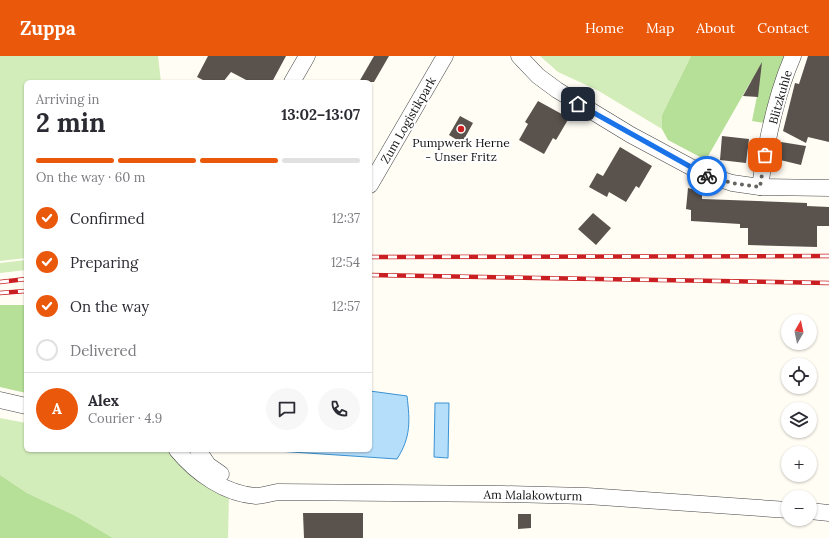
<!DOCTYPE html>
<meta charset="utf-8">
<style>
:root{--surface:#fff;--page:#f7f7f7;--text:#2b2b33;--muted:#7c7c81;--line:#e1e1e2;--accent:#ea580c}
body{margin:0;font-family:Lora,serif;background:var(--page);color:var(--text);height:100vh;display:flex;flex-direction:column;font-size:15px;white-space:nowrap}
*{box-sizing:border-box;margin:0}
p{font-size:13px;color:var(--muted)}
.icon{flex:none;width:22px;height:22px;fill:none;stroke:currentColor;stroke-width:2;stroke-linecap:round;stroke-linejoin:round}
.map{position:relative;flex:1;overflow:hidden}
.sheet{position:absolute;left:24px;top:24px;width:348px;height:372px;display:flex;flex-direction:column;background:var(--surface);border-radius:6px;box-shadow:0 1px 3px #0004}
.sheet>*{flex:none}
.needle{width:26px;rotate:9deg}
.fabs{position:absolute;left:781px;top:258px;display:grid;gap:8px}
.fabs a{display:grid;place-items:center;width:36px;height:36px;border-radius:50%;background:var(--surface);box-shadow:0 1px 3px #0004;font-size:20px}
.pin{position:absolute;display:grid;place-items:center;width:34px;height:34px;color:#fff;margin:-17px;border-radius:8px;box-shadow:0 2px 6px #0006}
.courier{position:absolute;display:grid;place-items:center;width:40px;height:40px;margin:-20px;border:3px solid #1a73e8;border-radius:50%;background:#fff;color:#222;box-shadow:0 1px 5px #0007}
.head em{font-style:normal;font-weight:700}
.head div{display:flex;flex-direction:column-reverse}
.head{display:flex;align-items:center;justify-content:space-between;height:68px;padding:0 12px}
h1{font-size:26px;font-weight:700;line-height:30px}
.bar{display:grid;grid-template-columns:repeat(4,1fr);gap:6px 4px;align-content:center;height:48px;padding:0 12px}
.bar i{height:5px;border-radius:3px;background:var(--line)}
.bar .on{background:var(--accent)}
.bar p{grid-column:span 4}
.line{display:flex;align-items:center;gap:10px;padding:0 12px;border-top:1px solid var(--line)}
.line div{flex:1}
.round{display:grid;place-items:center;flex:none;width:42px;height:42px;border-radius:21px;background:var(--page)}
ol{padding:0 12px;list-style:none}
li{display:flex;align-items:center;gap:12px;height:44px}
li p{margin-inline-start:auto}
li .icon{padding:4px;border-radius:50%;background:var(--accent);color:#fff;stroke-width:4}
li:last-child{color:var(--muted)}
li i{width:22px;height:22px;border:2px solid var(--line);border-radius:50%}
header{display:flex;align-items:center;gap:24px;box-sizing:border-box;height:56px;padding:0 20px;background:var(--accent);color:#fff}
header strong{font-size:19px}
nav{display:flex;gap:22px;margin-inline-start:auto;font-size:14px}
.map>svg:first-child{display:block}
.green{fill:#d3edba}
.forest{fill:#b6df98}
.water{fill:#b5defa;stroke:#3892d5}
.building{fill:#5a524c}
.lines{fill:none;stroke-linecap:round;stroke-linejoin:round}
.street-casing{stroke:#444;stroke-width:17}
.street{stroke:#fff;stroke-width:16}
.rail-casing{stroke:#ca1f22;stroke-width:4.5}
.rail{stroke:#fff;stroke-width:3;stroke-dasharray:9;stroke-linecap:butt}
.done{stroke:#646460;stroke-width:4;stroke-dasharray:0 7.2}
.route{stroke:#1a73e8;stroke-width:5}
.poi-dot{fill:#ca1f22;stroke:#fff;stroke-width:1.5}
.labels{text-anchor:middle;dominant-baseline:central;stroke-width:4;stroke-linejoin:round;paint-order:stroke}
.street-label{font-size:12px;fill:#111;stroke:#fff}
.poi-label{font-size:12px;fill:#111;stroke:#fff}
</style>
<header>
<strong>Zuppa</strong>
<nav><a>Home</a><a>Map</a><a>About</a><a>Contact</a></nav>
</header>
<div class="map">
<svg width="829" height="482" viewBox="0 0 829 482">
<rect width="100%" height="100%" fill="#fffdf4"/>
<g class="green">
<path d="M 0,0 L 158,0 L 161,26 L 26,26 L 26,202 L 0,205 Z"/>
<path d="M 540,0 L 691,0 L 662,59 L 662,73 L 597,34 L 558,16 Z"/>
<path d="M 26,204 L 26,214 L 0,217 L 0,207 Z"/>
<path d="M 0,362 L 26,367 L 26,394 L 154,394 L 157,396 L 167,394 L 190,418 L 229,440 L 228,482 L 113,482 L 74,459 L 27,437 L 0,419 Z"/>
</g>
<g class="forest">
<path d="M 691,0 L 786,0 L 764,67 L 752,65 L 759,30 L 751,25 L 707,102 L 702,102 L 668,84 L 662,73 L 662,59 Z"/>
<path d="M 0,249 L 26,249 L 26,337 L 0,331 Z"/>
<path d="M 0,419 L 27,437 L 74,459 L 113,482 L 0,482 Z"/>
</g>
<g class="water">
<path d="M 370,335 L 407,340 C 410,365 411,381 397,403 L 262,394 L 370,394 Z"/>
<path d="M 435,347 L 449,347 L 448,402 L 434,401 Z"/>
</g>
<g class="building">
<path d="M 208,0 L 286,0 L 272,26 L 250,26 L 231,16 L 223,26 L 207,26 L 197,21 Z"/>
<path d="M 374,0 L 389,0 L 374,26 L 359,26 Z"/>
<path d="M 808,0 L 829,0 L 829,86 L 808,81 L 806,87 L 783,75 L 795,27 L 799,28 Z"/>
<path d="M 762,6 L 758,41 L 743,40 Z"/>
<path d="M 538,45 L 569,62 L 556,84 L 553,82 L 544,98 L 519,84 L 528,68 L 525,66 Z"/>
<path d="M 460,60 L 473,67 L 462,87 L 449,79 Z"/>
<path d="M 722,80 L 749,83 L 746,107 L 720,104 Z"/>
<path d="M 781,86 L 806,90 L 801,109 L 776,103 Z"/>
<path d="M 620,91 L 652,110 L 639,132 L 636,130 L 626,146 L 609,136 L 607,141 L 589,131 L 597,117 L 603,120 Z"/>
<path d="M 688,132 L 702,136 L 702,143 L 807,147 L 807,150 L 829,151 L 829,170 L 817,170 L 817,191 L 748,189 L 748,172 L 740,172 L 740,168 L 691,165 L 691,154 L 686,153 Z"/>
<path d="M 593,157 L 611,172 L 596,189 L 578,173 Z"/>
<path d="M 303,457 L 363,457 L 363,482 L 304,482 Z"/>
<path d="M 518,458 L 531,458 L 531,472 L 518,473 Z"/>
</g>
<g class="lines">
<g class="street-casing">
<g id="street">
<path d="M 519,0 L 538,20 L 557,34 L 631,79 L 702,117 L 732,127 L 760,131 L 829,132"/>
<path d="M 292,26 L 307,0"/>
<path d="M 370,129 L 445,0"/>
<path d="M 760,131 C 766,87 775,41 793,0"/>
<path d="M 0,344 L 26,350"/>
<path d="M 177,394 C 196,417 225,438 256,440 C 263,440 271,437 278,436 L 504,438 L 587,440 L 788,454"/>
<path d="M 198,394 L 208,409 L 221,418"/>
<path d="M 810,455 L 829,457"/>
</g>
</g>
<use href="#street" class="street"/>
<g class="rail-casing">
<g id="rail">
<path d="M 370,201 L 829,200"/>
<path d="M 370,219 L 829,227"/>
<path d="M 0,226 L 26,223"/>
<path d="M 0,237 L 26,235"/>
</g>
</g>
<use href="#rail" class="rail"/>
</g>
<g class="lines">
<path class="done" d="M 707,120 L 732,127 L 760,131 L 765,99"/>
<path class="route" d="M 578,48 L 707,120"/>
</g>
<circle class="poi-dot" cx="461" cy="73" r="4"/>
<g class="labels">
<g class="street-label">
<text transform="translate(780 41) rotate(-74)">Blitzkuhle</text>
<text transform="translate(408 64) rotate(-60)">Zum Logistikpark</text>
<text transform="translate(533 439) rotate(1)">Am Malakowturm</text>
</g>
<g class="poi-label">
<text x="461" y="86">Pumpwerk Herne<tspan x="461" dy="14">- Unser Fritz</tspan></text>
</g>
</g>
</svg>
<div class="fabs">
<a><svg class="needle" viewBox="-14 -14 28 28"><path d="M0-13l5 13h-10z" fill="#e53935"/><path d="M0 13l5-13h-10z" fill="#7c7c81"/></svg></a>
<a><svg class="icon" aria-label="locate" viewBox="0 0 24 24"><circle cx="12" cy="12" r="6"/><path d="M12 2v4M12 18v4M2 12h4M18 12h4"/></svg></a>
<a><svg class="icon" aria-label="layers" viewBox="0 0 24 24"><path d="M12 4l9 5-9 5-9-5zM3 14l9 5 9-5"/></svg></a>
<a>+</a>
<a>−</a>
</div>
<div class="pin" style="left:765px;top:99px;background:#ea580c"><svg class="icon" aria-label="bag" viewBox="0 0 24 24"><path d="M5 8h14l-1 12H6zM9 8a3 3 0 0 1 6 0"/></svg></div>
<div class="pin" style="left:578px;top:48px;background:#1f2937"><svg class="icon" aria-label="home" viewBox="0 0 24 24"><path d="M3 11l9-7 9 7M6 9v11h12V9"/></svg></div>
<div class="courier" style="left:707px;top:120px"><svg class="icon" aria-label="bike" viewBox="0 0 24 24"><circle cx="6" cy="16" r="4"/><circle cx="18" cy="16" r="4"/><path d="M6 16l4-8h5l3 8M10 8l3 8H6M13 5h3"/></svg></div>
<section class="sheet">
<div class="head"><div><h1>2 min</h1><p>Arriving in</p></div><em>13:02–13:07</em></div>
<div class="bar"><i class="on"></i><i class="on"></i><i class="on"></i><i></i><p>On the way · 60 m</p></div>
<ol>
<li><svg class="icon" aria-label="check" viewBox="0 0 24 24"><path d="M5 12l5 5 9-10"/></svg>Confirmed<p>12:37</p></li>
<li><svg class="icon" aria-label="check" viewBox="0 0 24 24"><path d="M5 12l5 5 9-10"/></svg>Preparing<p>12:54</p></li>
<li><svg class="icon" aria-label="check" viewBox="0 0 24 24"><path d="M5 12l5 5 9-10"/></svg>On the way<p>12:57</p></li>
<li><i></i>Delivered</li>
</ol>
<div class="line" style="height:72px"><b class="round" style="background:var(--accent);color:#fff">A</b><div><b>Alex</b><p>Courier · 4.9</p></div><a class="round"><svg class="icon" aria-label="chat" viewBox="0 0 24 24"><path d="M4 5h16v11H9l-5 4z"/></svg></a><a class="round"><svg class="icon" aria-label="phone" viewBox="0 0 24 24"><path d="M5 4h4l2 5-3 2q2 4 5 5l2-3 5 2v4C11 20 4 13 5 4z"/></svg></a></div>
</section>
</div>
